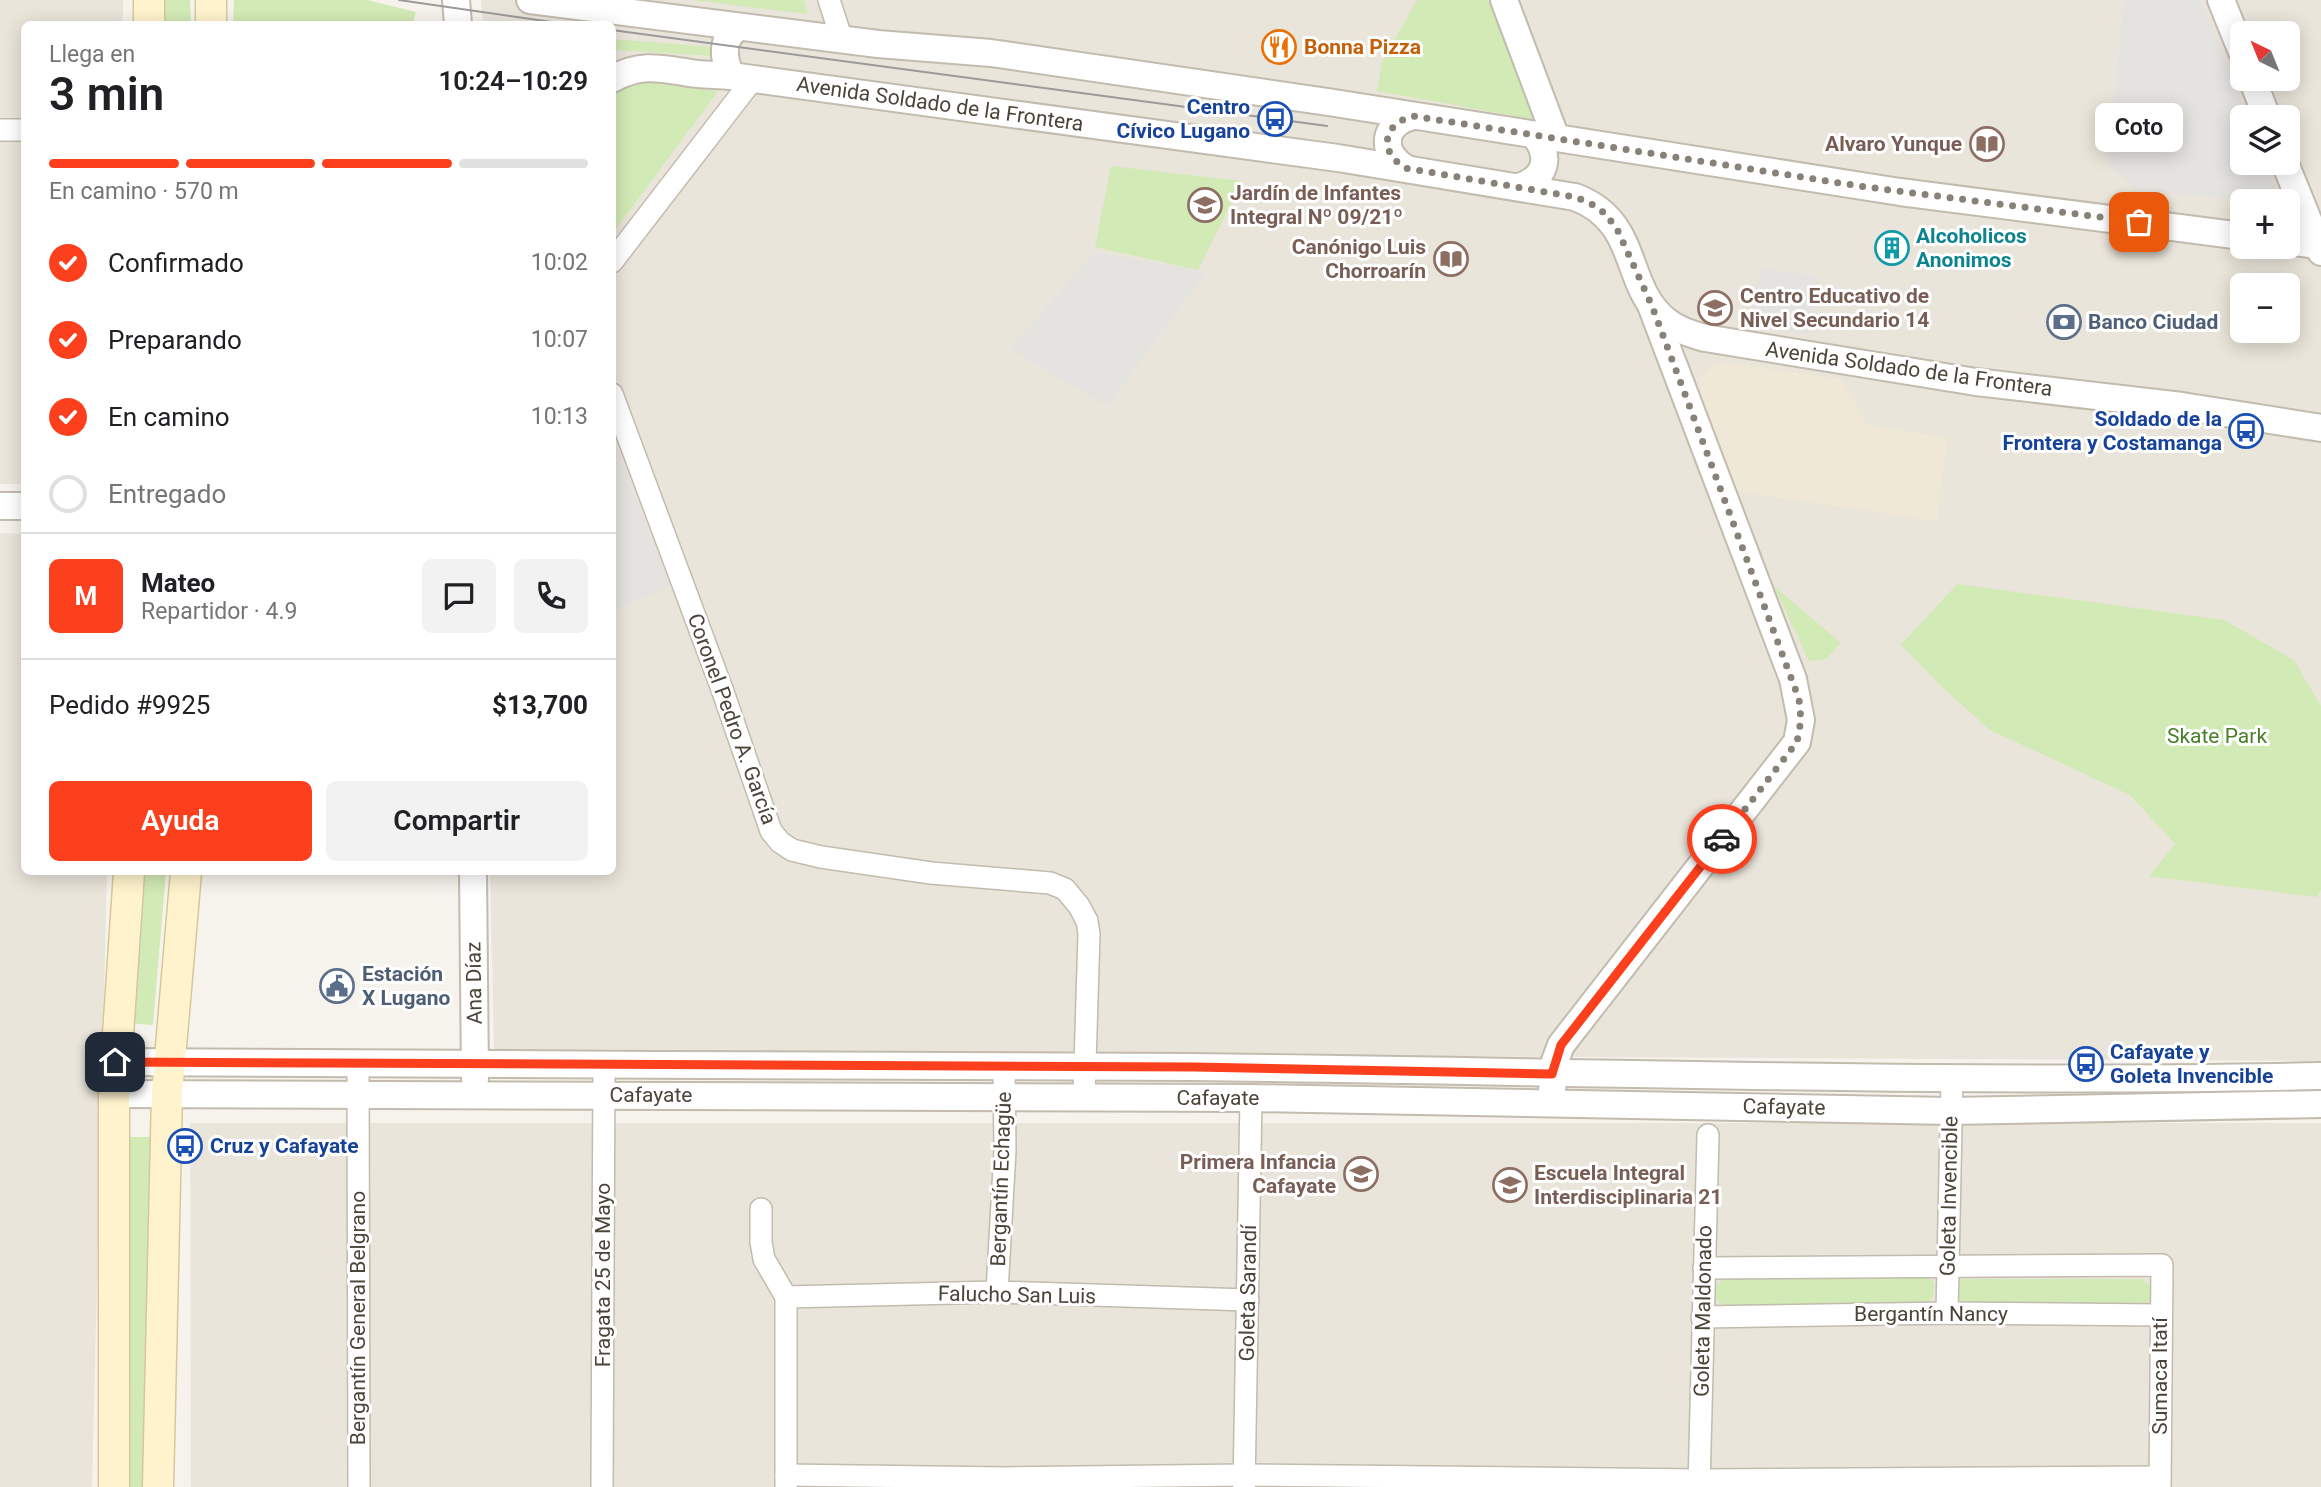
<!DOCTYPE html>
<html lang="es">
<meta charset="utf-8">
<style>
:root{--surface:#fff;--page:#f2f2f2;--text:#202124;--muted:#757577;--line:#e0e0e0;--accent:#fc3f1d}
body{margin:0;font-family:Roboto,sans-serif;background:var(--page);color:var(--text);height:100vh;display:flex;flex-direction:column;font-size:26px;white-space:nowrap}
*{box-sizing:border-box;margin:0}
p{font-size:23px;color:var(--muted)}
.icon{flex:none;width:38px;height:38px;fill:none;stroke:currentColor;stroke-width:2;stroke-linecap:round;stroke-linejoin:round}
.map{position:relative;flex:1;overflow:hidden}
.side{position:absolute;left:21px;top:21px;width:595px;height:854px;display:flex;flex-direction:column;background:var(--surface);border-radius:10px;box-shadow:0 4px 18px #0003}
.side>*{flex:none}
.needle{width:46px;rotate:317deg}
.tools{position:absolute;left:2230px;top:21px;display:grid;gap:14px}
.tools a{display:grid;place-items:center;width:70px;height:70px;border-radius:10px;background:var(--surface);box-shadow:0 4px 18px #0003;font-size:35px}
.pin{position:absolute;display:grid;place-items:center;width:60px;height:60px;color:#fff;margin:-30px;border-radius:14px;box-shadow:0 4px 10px #0006}
.courier{position:absolute;display:grid;place-items:center;width:70px;height:70px;margin:-35px;border:5px solid #fc3f1d;border-radius:50%;background:#fff;color:#222;box-shadow:0 2px 9px #0007}
.bubble{position:absolute;height:49px;border-radius:10px;background:var(--surface);box-shadow:0 4px 18px #0003;font-size:23px;font-weight:600;line-height:49px;text-align:center}
.head em{font-style:normal;font-weight:600}
.head div{display:flex;flex-direction:column-reverse}
.head{display:flex;align-items:center;justify-content:space-between;height:119px;padding:0 28px}
h1{font-size:46px;font-weight:600;line-height:52px}
.bar{display:grid;grid-template-columns:repeat(4,1fr);gap:10px 7px;align-content:center;height:84px;padding:0 28px}
.bar i{height:9px;border-radius:5px;background:var(--line)}
.bar .active{background:var(--accent)}
.bar p{grid-column:span 4}
.line{display:flex;align-items:center;gap:18px;padding:0 28px;border-top:2px solid var(--line)}
.line div{flex:1}
.round{display:grid;place-items:center;flex:none;width:74px;height:74px;border-radius:10px;background:var(--page)}
ol{padding:0 28px;list-style:none}
li{display:flex;align-items:center;gap:21px;height:77px}
li p{margin-inline-start:auto}
li .icon{padding:7px;border-radius:50%;background:var(--accent);color:#fff;stroke-width:4}
li:last-child{color:var(--muted)}
li i{width:38px;height:38px;border:4px solid var(--line);border-radius:50%}
.cta{display:flex;gap:14px;margin-top:auto;padding:14px 28px}
.cta a{flex:1;height:80px;border-radius:10px;background:var(--accent);color:#fff;font-size:28px;font-weight:600;line-height:80px;text-align:center}
.cta a+a{background:var(--page);color:var(--text)}
.map>svg:first-child{display:block}
.residential{fill:#eae5da;fill-rule:evenodd}
.education{fill:#efe8d6}
.green{fill:#d2eab5}
.parking{fill:#e5e3e0}
.lines{fill:none;stroke-linecap:round;stroke-linejoin:round}
.minor-casing{stroke:#c2bbae;stroke-width:24}
.tertiary-casing{stroke:#c2bbae;stroke-width:30}
.secondary-casing{stroke:#d6c79b;stroke-width:33}
.minor{stroke:#fff;stroke-width:21}
.tertiary{stroke:#fff;stroke-width:26}
.secondary{stroke:#fff3cd;stroke-width:30}
.tram{stroke:#9a9a9a;stroke-width:2}
.done{stroke:#878178;stroke-width:7;stroke-dasharray:0 12.6}
.route{stroke:#fc3f1d;stroke-width:9}
.labels{text-anchor:middle;dominant-baseline:central;stroke-width:6;stroke-linejoin:round;paint-order:stroke}
.food-label{font-size:21px;font-weight:bold;fill:#c56008;stroke:#fff;text-anchor:start}
.street-label{font-size:21px;fill:#4b4439;stroke:#fff}
.transit-label{font-size:21px;font-weight:bold;fill:#164399;stroke:#fff;text-anchor:end}
.education-label{font-size:21px;font-weight:bold;fill:#785e54;stroke:#fff;text-anchor:end}
.culture-label{font-size:21px;font-weight:bold;fill:#0d838f;stroke:#fff;text-anchor:start}
.service-label{font-size:21px;font-weight:bold;fill:#4e5e75;stroke:#fff;text-anchor:start}
.park-label{font-size:21px;fill:#4a7f2a;stroke:#fff}
</style>
<div class="map">
<svg width="2321" height="1487" viewBox="0 0 2321 1487">
<rect width="100%" height="100%" fill="#f6f3ec"/>
<g class="residential">
<path d="M 0,0 L 123,0 L 123,24 L 24,24 L 24,484 L 0,484 Z"/>
<path d="M 481,0 L 2321,0 L 2321,1061 L 494,1051 L 490,872 L 612,872 L 612,24 L 483,24 ZM 2242,33 L 2287,33 L 2287,79 L 2242,79 ZM 2242,117 L 2287,117 L 2287,163 L 2242,163 ZM 2242,201 L 2287,201 L 2287,247 L 2242,247 ZM 2242,285 L 2287,285 L 2287,331 L 2242,331 Z"/>
<path d="M 0,533 L 24,534 L 24,872 L 107,872 L 92,1487 L 0,1487 Z"/>
<path d="M 190,1123 L 2321,1123 L 2321,1487 L 191,1487 Z"/>
</g>
<path class="education" d="M 1722,362 L 1841,379 L 1867,425 L 1947,438 L 1937,521 L 1748,493 L 1735,489 L 1702,397 L 1700,381 L 1706,370 Z"/>
<g class="green">
<path d="M 163,0 L 190,0 L 191,24 L 164,24 Z"/>
<path d="M 234,0 L 367,0 L 416,12 L 413,22 L 405,24 L 233,24 Z"/>
<path d="M 692,0 L 804,0 L 808,14 Z"/>
<path d="M 1417,0 L 1488,0 L 1537,120 L 1377,91 L 1382,62 Z"/>
<path d="M 613,39 L 711,47 L 714,56 L 618,50 L 613,54 Z"/>
<path d="M 639,81 L 718,91 L 613,233 L 613,91 Z"/>
<path d="M 1111,166 L 1242,181 L 1198,270 L 1095,247 Z"/>
<path d="M 1957,584 L 2224,620 L 2294,660 L 2321,706 L 2321,890 L 2317,897 L 2149,876 L 2175,844 L 2130,795 L 1990,730 L 1943,688 L 1901,645 Z"/>
<path d="M 1774,586 L 1841,643 L 1826,659 L 1809,661 Z"/>
<path d="M 139,872 L 166,872 L 153,1025 L 128,1023 Z"/>
<path d="M 123,1137 L 151,1137 L 146,1487 L 123,1487 Z"/>
<path d="M 1928,1276 L 1934,1283 L 1934,1292 L 1931,1300 L 1921,1304 L 1724,1306 C 1711,1297 1712,1288 1724,1278 Z"/>
<path d="M 1960,1279 L 2142,1279 L 2155,1289 L 2152,1306 L 2145,1308 L 1963,1302 L 1955,1298 L 1955,1284 Z"/>
</g>
<g class="parking">
<path d="M 2124,0 L 2200,0 L 2248,117 L 2242,117 L 2242,163 L 2266,163 L 2282,201 L 2258,201 L 2137,190 L 2108,164 Z"/>
<path d="M 1094,252 L 1206,272 L 1107,407 L 1010,349 Z"/>
<path d="M 1760,268 L 1819,277 L 1810,334 L 1750,325 Z"/>
<path d="M 613,436 L 670,586 L 613,611 L 612,611 Z"/>
</g>
<g class="lines">
<g class="minor-casing">
<g id="minor">
<path d="M 829,0 L 842,40"/>
<path d="M 0,130 L 24,130"/>
<path d="M 612,262 L 753,79"/>
<path d="M 612,394 L 722,689 L 771,831 L 780,842 L 792,850 L 821,857 L 931,873 L 1050,883 L 1065,889 L 1079,906 L 1087,921 L 1089,934 L 1084,1097"/>
<path d="M 358,1064 L 359,1487"/>
<path d="M 761,1209 L 761,1242 L 764,1259 L 786,1297 L 786,1487"/>
<path d="M 1704,1268 L 2162,1265 L 2160,1487"/>
<path d="M 997,1292 L 1005,1150 L 1004,1066"/>
<path d="M 786,1297 L 997,1292 L 1248,1300"/>
<path d="M 1947,1313 L 1952,1078"/>
<path d="M 1702,1317 L 1947,1313 L 2161,1315"/>
<path d="M 786,1475 L 1005,1478 L 1244,1475 L 1699,1480 L 2160,1477"/>
<path d="M 602,1487 L 604,1064"/>
<path d="M 1244,1487 L 1251,1098"/>
<path d="M 1699,1487 L 1708,1135"/>
</g>
</g>
<g class="tertiary-casing">
<g id="tertiary">
<path d="M 456,0 L 458,24"/>
<path d="M 530,0 L 878,44 L 991,53 L 1328,102 L 1900,192 L 2242,236"/>
<path d="M 1504,0 L 1556,138"/>
<path d="M 2221,0 L 2242,52"/>
<path d="M 731,76 C 723,59 720,36 740,27"/>
<path d="M 612,79 C 644,61 665,70 698,74 C 709,75 720,75 731,76 L 1338,158 L 1575,197 C 1641,222 1622,284 1665,320 C 1677,330 1691,334 1705,338 L 1976,382 L 2182,406 L 2321,428"/>
<path d="M 2252,79 L 2267,117"/>
<path d="M 2285,163 L 2321,252"/>
<path d="M 1405,168 C 1379,151 1383,124 1413,116"/>
<path d="M 1519,187 C 1546,178 1552,157 1534,135"/>
<path d="M 2287,241 L 2318,245"/>
<path d="M 0,506 L 24,506"/>
<path d="M 473,872 L 475,1079"/>
<path d="M 115,1062 C 473,1067 832,1063 1190,1067 C 1567,1071 1944,1084 2321,1076"/>
<path d="M 1552,1091 L 1555,1061 L 1561,1045 L 1797,742 L 1801,720 L 1793,679 L 1652,308"/>
<path d="M 114,1094 L 1251,1098 L 1950,1111 L 2321,1104"/>
</g>
</g>
<g class="secondary-casing">
<g id="secondary">
<path d="M 149,0 L 149,24"/>
<path d="M 211,24 L 211,0"/>
<path d="M 114,1487 L 114,1094 L 129,872"/>
<path d="M 158,1487 L 167,1093 L 186,872"/>
</g>
</g>
<use href="#minor" class="minor"/>
<use href="#tertiary" class="tertiary"/>
<use href="#secondary" class="secondary"/>
<g class="tram">
<path d="M 399,0 L 566,24"/>
<path d="M 612,30 L 1327,126"/>
</g>
</g>
<g class="lines">
<path class="done" d="M 1722,839 L 1797,742 L 1801,720 L 1799,699 L 1652,306 L 1618,231 L 1606,214 L 1590,203 L 1575,197 L 1405,168 C 1378,151 1383,124 1413,116 L 1859,186 L 2139,222"/>
<path class="route" d="M 115,1062 L 1194,1067 L 1552,1074 L 1561,1045 L 1722,839"/>
</g>
<defs>
<g id="restaurant-ring" transform="scale(1.75)"><circle r="9.5" fill="#fff" stroke="#e8710a" stroke-width="1.5"/><path d="M-5-6h1v4h1v-4h1v4h1v-4h1v5L-1.5 .5V6h-2V.5L-5-1ZM5-6V6H3V1.5H1.5Q1.5-4 5-6Z" fill="#e8710a"/></g>
<g id="bus-ring" transform="scale(1.75)"><circle r="9.5" fill="#fff" stroke="#1a4fb4" stroke-width="1.5"/><path d="M-5-6H5V4H4V6H2V4H-2V6H-4V4H-5ZM-3.5-4V0h7V-4ZM-3.5 1.2v1.5H-2V1.2ZM2 1.2v1.5H3.5V1.2Z" fill="#1a4fb4"/></g>
<g id="library-ring" transform="scale(1.75)"><circle r="9.5" fill="#fff" stroke="#8d6e63" stroke-width="1.5"/><path d="M-6-4Q-3-5.5-.7-3.5V5Q-3 3-6 4ZM6-4Q3-5.5 .7-3.5V5Q3 3 6 4Z" fill="#8d6e63"/></g>
<g id="school-ring" transform="scale(1.75)"><circle r="9.5" fill="#fff" stroke="#8d6e63" stroke-width="1.5"/><path d="M0-5L7-2L0 1L-7-2ZM-4 1L0 2.5L4 1V4Q0 6-4 4Z" fill="#8d6e63"/></g>
<g id="building-ring" transform="scale(1.75)"><circle r="9.5" fill="#fff" stroke="#0f9aa8" stroke-width="1.5"/><path d="M-4-6H4V6H1V3H-1V6H-4ZM-2.5-4.3h1.7v1.8h-1.7ZM.8-4.3h1.7v1.8H.8ZM-2.5-1h1.7V.8h-1.7ZM.8-1h1.7V.8H.8Z" fill="#0f9aa8"/></g>
<g id="bank-ring" transform="scale(1.75)"><circle r="9.5" fill="#fff" stroke="#5c6f8a" stroke-width="1.5"/><path d="M-6-4H6V4H-6ZM0-2.3a2.3 2.3 0 1 0 0 4.6a2.3 2.3 0 1 0 0-4.6Z" fill="#5c6f8a"/></g>
<g id="civic-ring" transform="scale(1.75)"><circle r="9.5" fill="#fff" stroke="#5c6f8a" stroke-width="1.5"/><path d="M-.6-6.5H3V-4.5H.6V-3L4-1V1h2V6H-6V1h2V-1L-.6-3ZM-1.2 2.5V6h2.4V2.5Z" fill="#5c6f8a"/></g>
</defs>
<g fill-rule="evenodd">
<use href="#restaurant-ring" x="1279" y="47"/>
<use href="#bus-ring" x="1275" y="119"/>
<use href="#library-ring" x="1987" y="144"/>
<use href="#school-ring" x="1205" y="205"/>
<use href="#building-ring" x="1892" y="248"/>
<use href="#library-ring" x="1451" y="259"/>
<use href="#school-ring" x="1715" y="308"/>
<use href="#bank-ring" x="2064" y="322"/>
<use href="#bus-ring" x="2246" y="431"/>
<use href="#civic-ring" x="337" y="986"/>
<use href="#bus-ring" x="2086" y="1064"/>
<use href="#bus-ring" x="185" y="1146"/>
<use href="#school-ring" x="1361" y="1174"/>
<use href="#school-ring" x="1510" y="1185"/>
</g>
<g class="labels">
<g class="food-label">
<text x="1304" y="47">Bonna Pizza</text>
</g>
<g class="street-label">
<text transform="translate(940 104) rotate(8)">Avenida Soldado de la Frontera</text>
<text transform="translate(1909 369) rotate(8)">Avenida Soldado de la Frontera</text>
<text transform="translate(732 719) rotate(70)">Coronel Pedro A. García</text>
<text transform="translate(474 983) rotate(-91)">Ana Díaz</text>
<text x="651" y="1095">Cafayate</text>
<text x="1218" y="1098">Cafayate</text>
<text transform="translate(1784 1107) rotate(1)">Cafayate</text>
<text transform="translate(1001 1179) rotate(-88)">Bergantín Echagüe</text>
<text transform="translate(1949 1196) rotate(-89)">Goleta Invencible</text>
<text transform="translate(603 1275) rotate(-90)">Fragata 25 de Mayo</text>
<text transform="translate(1248 1293) rotate(-89)">Goleta Sarandí</text>
<text transform="translate(1017 1295) rotate(1)">Falucho San Luis</text>
<text transform="translate(1703 1311) rotate(-89)">Goleta Maldonado</text>
<text x="1931" y="1314">Bergantín Nancy</text>
<text transform="translate(358 1318) rotate(-90)">Bergantín General Belgrano</text>
<text transform="translate(2160 1376) rotate(-90)">Sumaca Itatí</text>
</g>
<g class="transit-label">
<text x="1250" y="107">Centro<tspan x="1250" dy="24">Cívico Lugano</tspan></text>
<text x="2222" y="419">Soldado de la<tspan x="2222" dy="24">Frontera y Costamanga</tspan></text>
<text x="2110" y="1052" text-anchor="start">Cafayate y<tspan x="2110" dy="24">Goleta Invencible</tspan></text>
<text x="210" y="1146" text-anchor="start">Cruz y Cafayate</text>
</g>
<g class="education-label">
<text x="1962" y="144">Alvaro Yunque</text>
<text x="1230" y="193" text-anchor="start">Jardín de Infantes<tspan x="1230" dy="24">Integral Nº 09/21º</tspan></text>
<text x="1426" y="247">Canónigo Luis<tspan x="1426" dy="24">Chorroarín</tspan></text>
<text x="1740" y="296" text-anchor="start">Centro Educativo de<tspan x="1740" dy="24">Nivel Secundario 14</tspan></text>
<text x="1336" y="1162">Primera Infancia<tspan x="1336" dy="24">Cafayate</tspan></text>
<text x="1534" y="1173" text-anchor="start">Escuela Integral<tspan x="1534" dy="24">Interdisciplinaria 21</tspan></text>
</g>
<g class="culture-label">
<text x="1916" y="236">Alcoholicos<tspan x="1916" dy="24">Anonimos</tspan></text>
</g>
<g class="service-label">
<text x="2088" y="322">Banco Ciudad</text>
<text x="362" y="974">Estación<tspan x="362" dy="24">X Lugano</tspan></text>
</g>
<g class="park-label">
<text x="2217" y="736">Skate Park</text>
</g>
</g>
</svg>
<div class="tools">
<a><svg class="needle" viewBox="-14 -14 28 28"><path d="M0-13l5 13h-10z" fill="#e53935"/><path d="M0 13l5-13h-10z" fill="#757577"/></svg></a>
<a><svg class="icon" aria-label="layers" viewBox="0 0 24 24"><path d="M12 4l9 5-9 5-9-5zM3 14l9 5 9-5"/></svg></a>
<a>+</a>
<a>−</a>
</div>
<div class="pin" style="left:2139px;top:222px;background:#ea580c"><svg class="icon" aria-label="bag" viewBox="0 0 24 24"><path d="M5 8h14l-1 12H6zM9 8a3 3 0 0 1 6 0"/></svg></div>
<div class="pin" style="left:115px;top:1062px;background:#1f2937"><svg class="icon" aria-label="home" viewBox="0 0 24 24"><path d="M3 11l9-7 9 7M6 9v11h12V9"/></svg></div>
<div class="courier" style="left:1722px;top:839px"><svg class="icon" aria-label="car" viewBox="0 0 24 24"><path d="M5 17H2v-5l4-1 3-4h7l3 4 3 1v5h-3M9 17h6M6 11h13"/><circle cx="7" cy="17" r="2"/><circle cx="17" cy="17" r="2"/></svg></div>
<div class="bubble" style="left:2095px;top:103px;width:88px">Coto</div>
<section class="side">
<div class="head"><div><h1>3 min</h1><p>Llega en</p></div><em>10:24–10:29</em></div>
<div class="bar"><i class="active"></i><i class="active"></i><i class="active"></i><i></i><p>En camino · 570 m</p></div>
<ol>
<li><svg class="icon" aria-label="check" viewBox="0 0 24 24"><path d="M5 12l5 5 9-10"/></svg>Confirmado<p>10:02</p></li>
<li><svg class="icon" aria-label="check" viewBox="0 0 24 24"><path d="M5 12l5 5 9-10"/></svg>Preparando<p>10:07</p></li>
<li><svg class="icon" aria-label="check" viewBox="0 0 24 24"><path d="M5 12l5 5 9-10"/></svg>En camino<p>10:13</p></li>
<li><i></i>Entregado</li>
</ol>
<div class="line" style="height:126px"><b class="round" style="background:var(--accent);color:#fff">M</b><div><b>Mateo</b><p>Repartidor · 4.9</p></div><a class="round"><svg class="icon" aria-label="chat" viewBox="0 0 24 24"><path d="M4 5h16v11H9l-5 4z"/></svg></a><a class="round"><svg class="icon" aria-label="phone" viewBox="0 0 24 24"><path d="M5 4h4l2 5-3 2q2 4 5 5l2-3 5 2v4C11 20 4 13 5 4z"/></svg></a></div>
<div class="line" style="height:91px"><div>Pedido #9925</div><b>$13,700</b></div>
<div class="cta"><a>Ayuda</a><a>Compartir</a></div>
</section>
</div>
